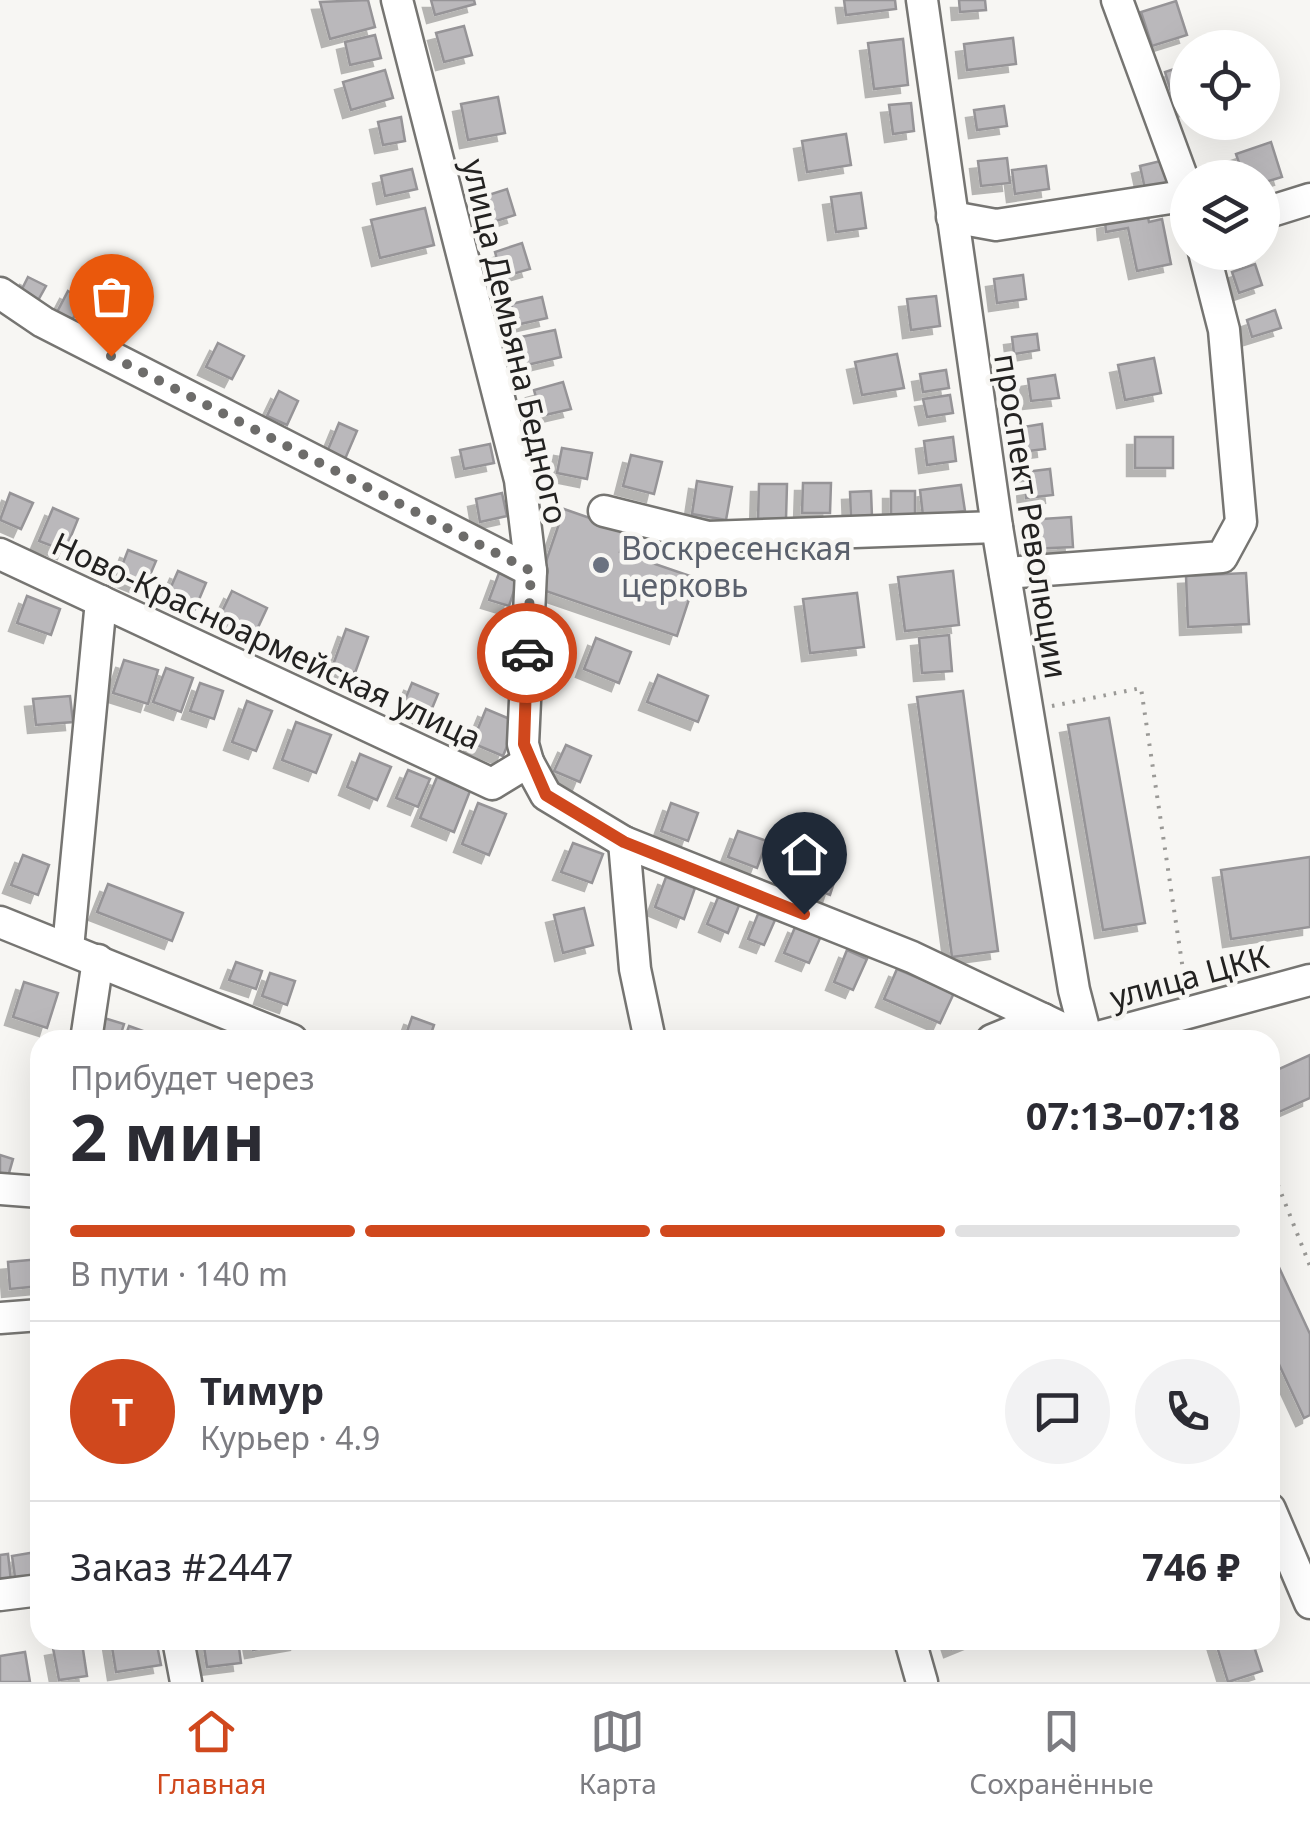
<!DOCTYPE html>
<html lang="ru">
<meta charset="utf-8">
<style>
:root{--surface:#fff;--page:#f2f2f3;--text:#2b2b33;--muted:#7c7c81;--line:#e1e1e2;--accent:#d0481d}
body{margin:0;font-family:"Noto Sans",sans-serif;background:var(--page);color:var(--text);height:100vh;display:flex;flex-direction:column;font-size:38px;white-space:nowrap}
*{box-sizing:border-box;margin:0}
p{font-size:32px;color:var(--muted)}
.icon{flex:none;width:55px;height:55px;fill:none;stroke:currentColor;stroke-width:2;stroke-linecap:round;stroke-linejoin:round}
.map{position:relative;flex:1;overflow:hidden}
.panel{position:absolute;left:30px;top:1030px;width:1250px;height:620px;display:flex;flex-direction:column;background:var(--surface);border-radius:30px;box-shadow:0 10px 40px #0002}
.panel>*{flex:none}
.controls{position:absolute;left:1170px;top:30px;display:grid;gap:20px}
.controls a{display:grid;place-items:center;width:110px;height:110px;border-radius:50%;background:var(--surface);box-shadow:0 10px 40px #0002;font-size:50px}
.pin{position:absolute;display:grid;place-items:center;width:85px;height:85px;color:#fff;margin:-102px -42px;border-radius:50% 50% 50% 0;rotate:-45deg;box-shadow:0 0 10px #0007}
.pin .icon{rotate:45deg}
.courier{position:absolute;display:grid;place-items:center;width:100px;height:100px;margin:-50px;border:8px solid #d0481d;border-radius:50%;background:#fff;color:#222;box-shadow:0 2px 12px #0007}
.head em{font-style:normal;font-weight:700}
.head div{display:flex;flex-direction:column-reverse}
.head{display:flex;align-items:center;justify-content:space-between;height:170px;padding:0 40px}
h1{font-size:65px;font-weight:700;line-height:75px}
.bar{display:grid;grid-template-columns:repeat(4,1fr);gap:15px 10px;align-content:center;height:120px;padding:0 40px}
.bar i{height:12px;border-radius:8px;background:var(--line)}
.bar .current{background:var(--accent)}
.bar p{grid-column:span 4}
.line{display:flex;align-items:center;gap:25px;padding:0 40px;border-top:2px solid var(--line)}
.line div{flex:1}
.round{display:grid;place-items:center;flex:none;width:105px;height:105px;border-radius:52px;background:var(--page)}
.tabs{display:flex;justify-content:space-around;align-items:center;height:140px;border-top:2px solid var(--line);background:var(--surface);font-size:28px;color:var(--muted)}
.tabs a{display:grid;justify-items:center;gap:5px}
.tabs .current{color:var(--accent)}
.map>svg:first-child{display:block}
.building{fill:#bab8bb;stroke:#969497;stroke-width:2.5;filter:url(#shadow)}
.lines{fill:none;stroke-linecap:round;stroke-linejoin:round}
.minor-casing{stroke:#767572;stroke-width:35}
.path{stroke:#9a9996;stroke-width:4;stroke-dasharray:2.5 8;stroke-linecap:butt}
.minor{stroke:#fff;stroke-width:30}
.done{stroke:#6d6c6a;stroke-width:10;stroke-dasharray:0 18}
.route{stroke:#d0481d;stroke-width:12}
.worship-dot{fill:#6b7280;stroke:#f7f6f3;stroke-width:4}
.labels{text-anchor:middle;dominant-baseline:central;stroke-width:9;stroke-linejoin:round;paint-order:stroke}
.street-label{font-size:32px;fill:#232221;stroke:#f7f6f3}
.worship-label{font-size:32px;fill:#5b616d;stroke:#f7f6f3;text-anchor:start}
</style>
<div class="map">
<svg width="1310" height="1682" viewBox="0 0 1310 1682">
<defs>
<filter id="shadow"><feDropShadow dx="-8" dy="8" stdDeviation="0" flood-color="#0004"/></filter>
</defs>
<rect width="100%" height="100%" fill="#f7f6f3"/>
<g class="building">
<path d="M 368,0 L 375,27 L 330,39 L 320,2 Z"/>
<path d="M 431,0 L 474,0 L 475,4 L 435,15 Z"/>
<path d="M 844,0 L 895,0 L 896,9 L 846,15 Z"/>
<path d="M 959,0 L 985,0 L 986,10 L 960,12 Z"/>
<path d="M 1176,1 L 1187,35 L 1152,46 L 1141,12 Z"/>
<path d="M 464,26 L 472,55 L 444,62 L 436,33 Z"/>
<path d="M 375,35 L 381,58 L 350,65 L 345,42 Z"/>
<path d="M 1013,38 L 1016,64 L 967,70 L 964,44 Z"/>
<path d="M 903,39 L 908,85 L 874,89 L 868,43 Z"/>
<path d="M 1186,65 L 1188,108 L 1177,111 L 1165,72 Z"/>
<path d="M 385,70 L 393,98 L 351,110 L 343,82 Z"/>
<path d="M 498,97 L 505,133 L 468,140 L 461,104 Z"/>
<path d="M 911,103 L 914,131 L 893,134 L 889,105 Z"/>
<path d="M 1004,106 L 1007,126 L 977,130 L 974,110 Z"/>
<path d="M 401,117 L 405,141 L 383,145 L 378,122 Z"/>
<path d="M 846,134 L 851,165 L 807,172 L 802,141 Z"/>
<path d="M 1271,142 L 1282,177 L 1262,183 L 1262,178 L 1244,178 L 1236,154 Z"/>
<path d="M 1007,158 L 1010,183 L 981,186 L 978,161 Z"/>
<path d="M 1169,159 L 1175,182 L 1145,189 L 1140,166 Z"/>
<path d="M 1046,166 L 1049,189 L 1015,194 L 1012,170 Z"/>
<path d="M 412,169 L 417,189 L 385,196 L 381,176 Z"/>
<path d="M 507,189 L 515,215 L 490,223 L 482,197 Z"/>
<path d="M 861,193 L 866,228 L 836,232 L 831,197 Z"/>
<path d="M 425,208 L 434,245 L 380,258 L 371,220 Z"/>
<path d="M 1147,213 L 1149,222 L 1162,219 L 1171,264 L 1137,271 L 1128,228 L 1106,232 L 1105,221 Z"/>
<path d="M 522,243 L 530,269 L 502,277 L 495,252 Z"/>
<path d="M 1255,264 L 1262,285 L 1239,293 L 1232,272 Z"/>
<path d="M 1023,275 L 1026,299 L 997,303 L 994,279 Z"/>
<path d="M 28,277 L 46,286 L 36,304 L 19,295 Z"/>
<path d="M 68,291 L 84,299 L 71,322 L 56,314 Z"/>
<path d="M 936,296 L 940,326 L 911,330 L 907,299 Z"/>
<path d="M 542,297 L 547,318 L 516,325 L 511,304 Z"/>
<path d="M 110,308 L 128,319 L 114,344 L 95,333 Z"/>
<path d="M 1275,310 L 1281,328 L 1252,337 L 1247,320 Z"/>
<path d="M 555,330 L 561,357 L 527,365 L 521,337 Z"/>
<path d="M 1037,334 L 1039,350 L 1014,354 L 1012,337 Z"/>
<path d="M 218,343 L 244,356 L 232,379 L 206,367 Z"/>
<path d="M 897,354 L 904,388 L 862,395 L 855,362 Z"/>
<path d="M 1154,358 L 1161,393 L 1125,400 L 1118,365 Z"/>
<path d="M 946,370 L 949,388 L 923,392 L 920,374 Z"/>
<path d="M 1055,375 L 1059,398 L 1031,401 L 1028,379 Z"/>
<path d="M 563,382 L 571,409 L 541,416 L 534,390 Z"/>
<path d="M 279,391 L 298,401 L 287,425 L 267,416 Z"/>
<path d="M 950,395 L 953,413 L 927,417 L 923,399 Z"/>
<path d="M 339,423 L 357,431 L 345,459 L 327,452 Z"/>
<path d="M 1042,424 L 1045,449 L 1020,452 L 1017,428 Z"/>
<path d="M 953,437 L 956,461 L 927,465 L 924,441 Z"/>
<rect x="1135" y="437" width="38" height="31"/>
<path d="M 490,444 L 494,463 L 464,469 L 460,450 Z"/>
<path d="M 562,448 L 592,453 L 587,479 L 557,473 Z"/>
<path d="M 631,455 L 662,462 L 654,494 L 623,486 Z"/>
<path d="M 1050,469 L 1053,495 L 1026,498 L 1024,472 Z"/>
<path d="M 697,481 L 732,487 L 726,520 L 692,514 Z"/>
<path d="M 803,483 L 831,483 L 830,513 L 802,513 Z"/>
<path d="M 759,484 L 787,484 L 786,519 L 758,519 Z"/>
<path d="M 961,485 L 965,511 L 923,516 L 920,490 Z"/>
<path d="M 871,491 L 872,517 L 851,518 L 850,492 Z"/>
<rect x="891" y="491" width="24" height="28"/>
<path d="M 10,493 L 33,503 L 21,529 L 0,520 Z"/>
<path d="M 502,493 L 507,516 L 480,522 L 476,499 Z"/>
<path d="M 53,508 L 78,519 L 65,551 L 39,541 Z"/>
<path d="M 564,509 L 627,531 L 620,552 L 696,578 L 677,636 L 537,588 Z"/>
<path d="M 1071,517 L 1073,547 L 1030,549 L 1028,520 Z"/>
<path d="M 128,550 L 156,561 L 145,587 L 118,576 Z"/>
<path d="M 178,571 L 206,583 L 195,609 L 167,596 Z"/>
<path d="M 953,571 L 959,625 L 905,631 L 898,577 Z"/>
<path d="M 499,573 L 518,579 L 509,606 L 489,600 Z"/>
<path d="M 1246,573 L 1249,624 L 1188,627 L 1186,576 Z"/>
<path d="M 232,591 L 267,608 L 254,636 L 218,620 Z"/>
<path d="M 857,593 L 864,647 L 810,653 L 803,599 Z"/>
<path d="M 27,596 L 60,609 L 51,635 L 17,623 Z"/>
<path d="M 346,629 L 368,637 L 355,673 L 333,665 Z"/>
<path d="M 949,635 L 952,671 L 922,673 L 919,638 Z"/>
<path d="M 596,638 L 631,652 L 619,683 L 584,669 Z"/>
<path d="M 124,660 L 158,670 L 148,704 L 113,693 Z"/>
<path d="M 166,668 L 193,678 L 181,712 L 153,702 Z"/>
<path d="M 658,675 L 708,696 L 698,722 L 647,702 Z"/>
<path d="M 200,683 L 223,691 L 214,719 L 190,711 Z"/>
<path d="M 412,683 L 438,694 L 428,718 L 402,707 Z"/>
<path d="M 963,691 L 998,951 L 952,957 L 917,697 Z"/>
<path d="M 70,696 L 73,722 L 36,725 L 33,699 Z"/>
<path d="M 247,701 L 272,711 L 256,751 L 232,742 Z"/>
<path d="M 486,709 L 517,722 L 503,756 L 472,743 Z"/>
<path d="M 1109,718 L 1145,923 L 1103,930 L 1068,725 Z"/>
<path d="M 296,722 L 331,735 L 316,773 L 282,760 Z"/>
<path d="M 566,745 L 591,756 L 580,782 L 554,771 Z"/>
<path d="M 360,754 L 391,767 L 377,800 L 347,787 Z"/>
<path d="M 408,770 L 430,779 L 418,807 L 396,798 Z"/>
<path d="M 437,777 L 470,791 L 454,832 L 420,818 Z"/>
<path d="M 478,803 L 506,814 L 489,855 L 462,844 Z"/>
<path d="M 671,803 L 698,813 L 688,841 L 661,831 Z"/>
<path d="M 738,831 L 767,841 L 757,868 L 728,857 Z"/>
<path d="M 573,843 L 603,854 L 592,883 L 561,872 Z"/>
<path d="M 810,854 L 840,864 L 830,895 L 800,884 Z"/>
<path d="M 23,855 L 49,865 L 38,895 L 11,885 Z"/>
<path d="M 1310,857 L 1310,927 L 1231,939 L 1221,870 Z"/>
<path d="M 666,877 L 695,888 L 684,919 L 655,907 Z"/>
<path d="M 108,884 L 183,913 L 172,941 L 97,912 Z"/>
<path d="M 719,895 L 740,903 L 728,933 L 707,924 Z"/>
<path d="M 584,908 L 593,945 L 563,953 L 554,915 Z"/>
<path d="M 758,914 L 775,920 L 764,945 L 748,939 Z"/>
<path d="M 796,925 L 821,936 L 809,963 L 784,953 Z"/>
<path d="M 847,950 L 867,959 L 853,990 L 834,982 Z"/>
<path d="M 236,962 L 262,971 L 256,989 L 229,980 Z"/>
<path d="M 897,969 L 954,993 L 940,1023 L 884,999 Z"/>
<path d="M 270,973 L 295,981 L 287,1005 L 262,996 Z"/>
<path d="M 24,982 L 58,993 L 47,1028 L 13,1017 Z"/>
<path d="M 412,1017 L 434,1025 L 429,1040 L 404,1040 Z"/>
<path d="M 104,1018 L 124,1024 L 119,1040 L 97,1040 Z"/>
<path d="M 129,1026 L 160,1037 L 159,1040 L 124,1040 Z"/>
<path d="M 1310,1055 L 1310,1098 L 1270,1116 L 1270,1073 Z"/>
<path d="M 0,1155 L 13,1159 L 5,1187 L 0,1185 Z"/>
<path d="M 1270,1248 L 1310,1334 L 1310,1415 L 1304,1418 L 1270,1345 Z"/>
<path d="M 40,1259 L 40,1286 L 10,1289 L 8,1262 Z"/>
<path d="M 36,1552 L 40,1578 L 17,1591 L 12,1556 Z"/>
<path d="M 8,1554 L 11,1581 L 0,1583 L 0,1555 Z"/>
<path d="M 156,1640 L 161,1665 L 116,1672 L 111,1641 Z"/>
<path d="M 203,1640 L 238,1640 L 241,1663 L 207,1667 Z"/>
<path d="M 251,1640 L 298,1640 L 298,1642 L 253,1650 Z"/>
<path d="M 949,1640 L 974,1640 L 952,1649 Z"/>
<path d="M 1215,1640 L 1252,1640 L 1262,1671 L 1228,1682 Z"/>
<path d="M 82,1643 L 87,1676 L 59,1680 L 53,1648 Z"/>
<path d="M 25,1652 L 30,1682 L 0,1682 L 0,1656 Z"/>
</g>
<g class="lines">
<g class="minor-casing">
<g id="minor">
<path d="M 397,0 L 520,480 L 531,571 L 523,744 L 528,762"/>
<path d="M 922,0 L 997,527 L 1074,990 L 1087,1040"/>
<path d="M 1117,0 L 1188,193"/>
<path d="M 1262,214 L 1310,199"/>
<path d="M 952,217 L 996,225 L 1177,197 L 1188,202"/>
<path d="M 0,293 L 43,322 L 531,571"/>
<path d="M 604,511 L 708,537 L 997,527"/>
<path d="M 0,554 L 492,784 L 528,762 L 546,795 L 624,842 L 912,957 L 1087,1040"/>
<path d="M 1005,573 L 1222,557 L 1241,522 L 1224,330 L 1204,252"/>
<path d="M 624,842 L 635,969 L 650,1040"/>
<path d="M 0,922 L 292,1040"/>
<path d="M 68,948 L 101,601"/>
<path d="M 86,1040 L 98,960"/>
<path d="M 992,1040 L 1043,1019"/>
<path d="M 1087,1040 L 1310,980"/>
<path d="M 0,1189 L 40,1192"/>
<path d="M 0,1318 L 40,1315"/>
<path d="M 1270,1509 L 1310,1603"/>
<path d="M 0,1595 L 40,1590"/>
<path d="M 178,1640 L 186,1682"/>
<path d="M 910,1640 L 922,1682"/>
</g>
</g>
<g class="path">
<path d="M 1052,706 L 1141,688 L 1186,990"/>
<path d="M 1270,1165 L 1310,1266"/>
</g>
<use href="#minor" class="minor"/>
</g>
<g class="lines">
<path class="done" d="M 111,356 L 531,571 L 527,653"/>
<path class="route" d="M 527,653 L 524,744 L 546,795 L 624,842 L 804,914"/>
</g>
<circle class="worship-dot" cx="601" cy="565" r="10"/>
<g class="labels">
<g class="street-label">
<text transform="translate(516 341) rotate(77)">улица Демьяна Бедного</text>
<text transform="translate(1032 516) rotate(81)">проспект Революции</text>
<text transform="translate(267 640) rotate(25)">Ново-Красноармейская улица</text>
<text transform="translate(1189 976) rotate(-15)">улица ЦКК</text>
</g>
<g class="worship-label">
<text x="621" y="547">Воскресенская<tspan x="621" dy="37">церковь</tspan></text>
</g>
</g>
</svg>
<div class="controls">
<a><svg class="icon" aria-label="locate" viewBox="0 0 24 24"><circle cx="12" cy="12" r="6"/><path d="M12 2v4M12 18v4M2 12h4M18 12h4"/></svg></a>
<a><svg class="icon" aria-label="layers" viewBox="0 0 24 24"><path d="M12 4l9 5-9 5-9-5zM3 14l9 5 9-5"/></svg></a>
</div>
<div class="pin" style="left:111px;top:356px;background:#ea580c"><svg class="icon" aria-label="bag" viewBox="0 0 24 24"><path d="M5 8h14l-1 12H6zM9 8a3 3 0 0 1 6 0"/></svg></div>
<div class="pin" style="left:804px;top:914px;background:#1f2937"><svg class="icon" aria-label="home" viewBox="0 0 24 24"><path d="M3 11l9-7 9 7M6 9v11h12V9"/></svg></div>
<div class="courier" style="left:527px;top:653px"><svg class="icon" aria-label="car" viewBox="0 0 24 24"><path d="M5 17H2v-5l4-1 3-4h7l3 4 3 1v5h-3M9 17h6M6 11h13"/><circle cx="7" cy="17" r="2"/><circle cx="17" cy="17" r="2"/></svg></div>
<section class="panel">
<div class="head"><div><h1>2 мин</h1><p>Прибудет через</p></div><em>07:13–07:18</em></div>
<div class="bar"><i class="current"></i><i class="current"></i><i class="current"></i><i></i><p>В пути · 140 m</p></div>
<div class="line" style="height:180px"><b class="round" style="background:var(--accent);color:#fff">Т</b><div><b>Тимур</b><p>Курьер · 4.9</p></div><a class="round"><svg class="icon" aria-label="chat" viewBox="0 0 24 24"><path d="M4 5h16v11H9l-5 4z"/></svg></a><a class="round"><svg class="icon" aria-label="phone" viewBox="0 0 24 24"><path d="M5 4h4l2 5-3 2q2 4 5 5l2-3 5 2v4C11 20 4 13 5 4z"/></svg></a></div>
<div class="line" style="height:130px"><div>Заказ #2447</div><b>746 ₽</b></div>
</section>
</div>
<nav class="tabs">
<a class="current"><svg class="icon" aria-label="home" viewBox="0 0 24 24"><path d="M3 11l9-7 9 7M6 9v11h12V9"/></svg>Главная</a>
<a><svg class="icon" aria-label="map" viewBox="0 0 24 24"><path d="M3 6l6-2 6 2 6-2v14l-6 2-6-2-6 2zM9 4v14M15 6v14"/></svg>Карта</a>
<a><svg class="icon" aria-label="saved" viewBox="0 0 24 24"><path d="M7 4h10v16l-5-4-5 4z"/></svg>Сохранённые</a>
</nav>
